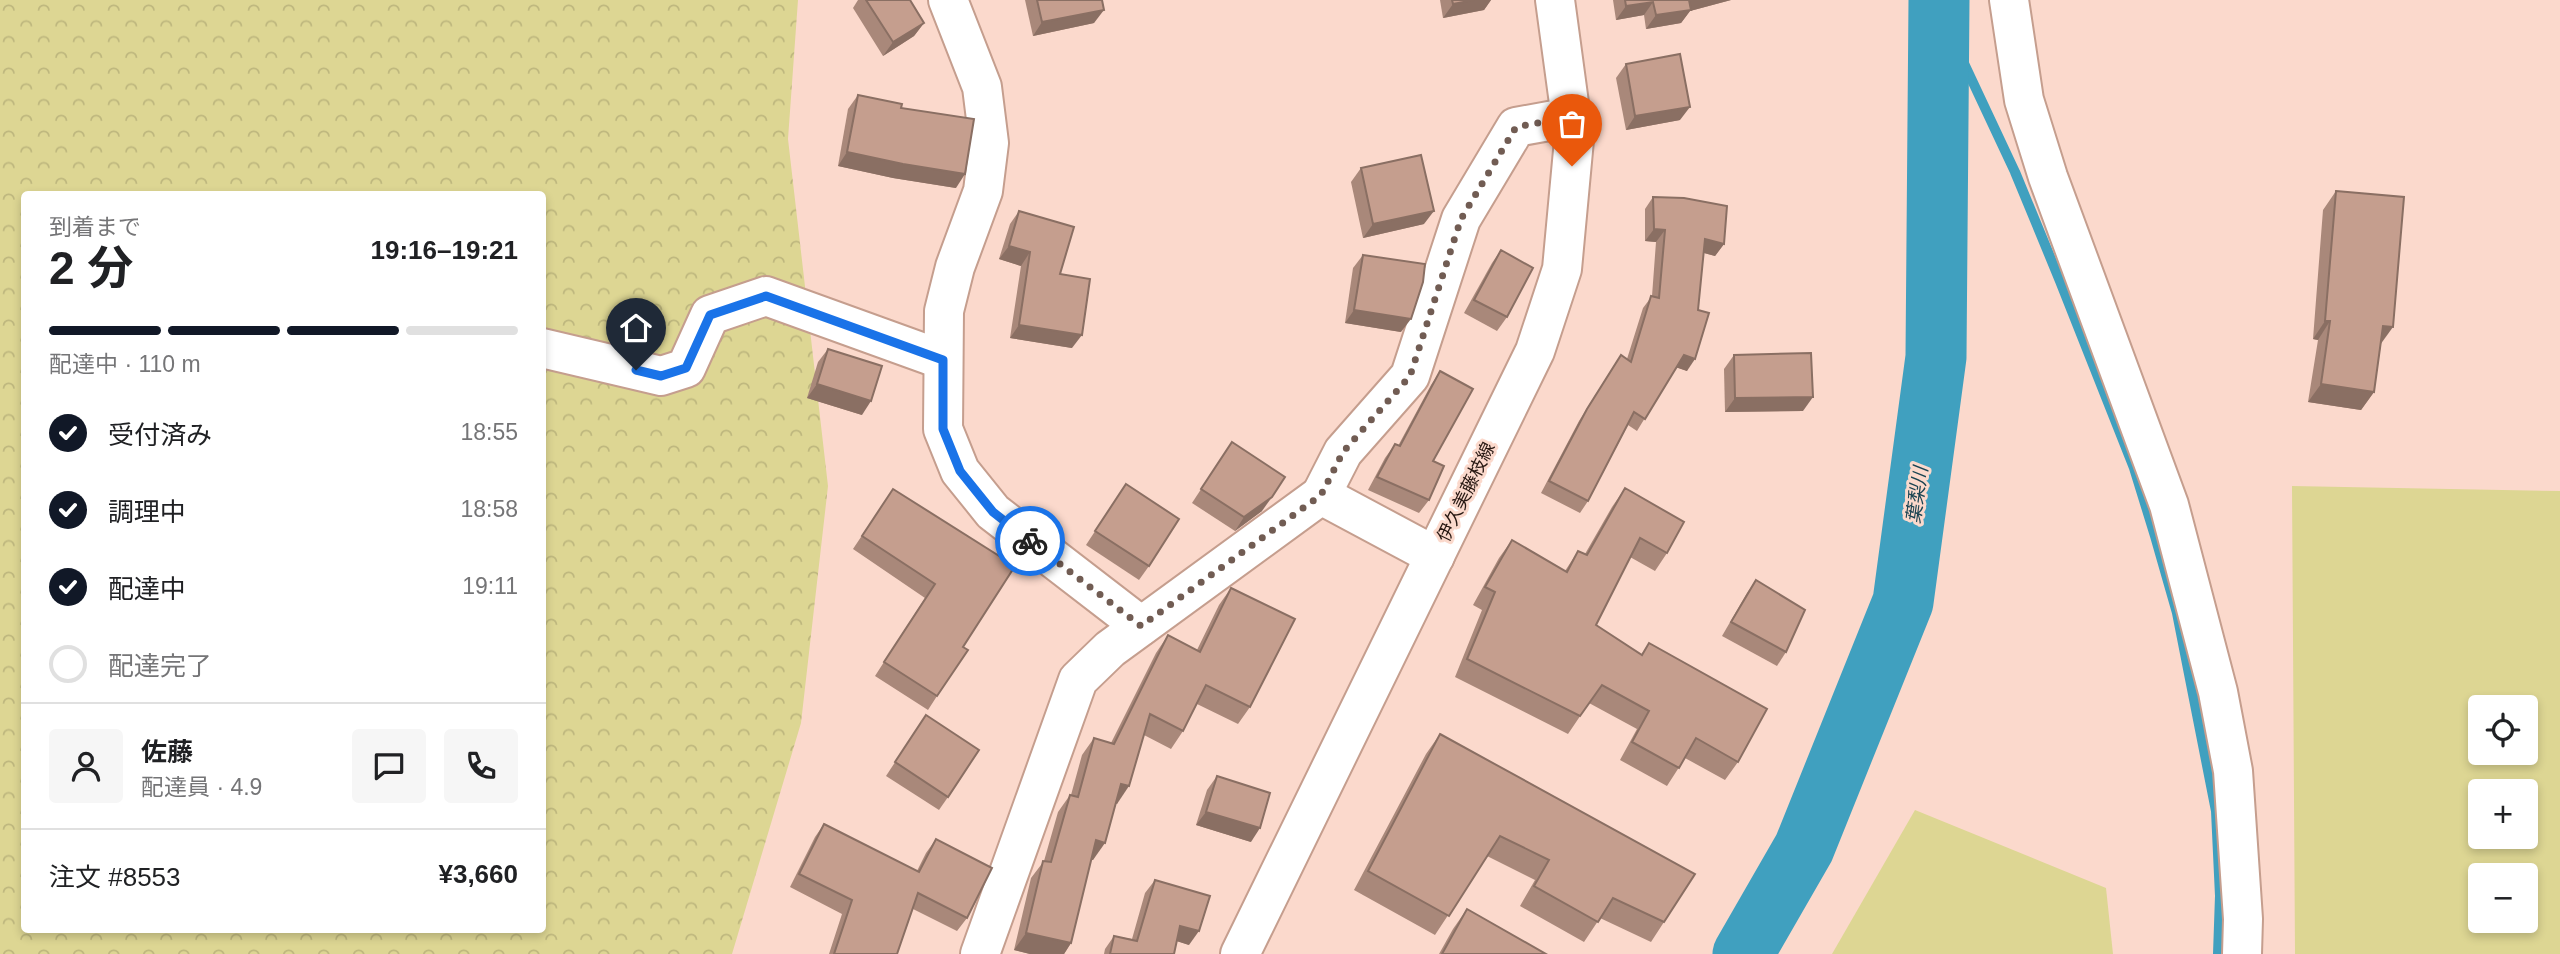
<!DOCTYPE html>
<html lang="ja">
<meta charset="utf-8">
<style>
:root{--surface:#fff;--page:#f6f6f6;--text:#202124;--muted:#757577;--line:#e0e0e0;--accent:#111827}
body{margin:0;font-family:Helvetica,"Noto Sans JP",sans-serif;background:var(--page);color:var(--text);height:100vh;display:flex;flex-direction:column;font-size:26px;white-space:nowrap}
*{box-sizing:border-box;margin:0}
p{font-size:23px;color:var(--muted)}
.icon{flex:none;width:38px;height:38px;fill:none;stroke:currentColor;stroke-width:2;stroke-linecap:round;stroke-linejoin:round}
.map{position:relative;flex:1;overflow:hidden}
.side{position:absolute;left:21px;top:191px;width:525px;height:742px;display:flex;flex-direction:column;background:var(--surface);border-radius:7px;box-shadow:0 4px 10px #0003}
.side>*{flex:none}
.buttons{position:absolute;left:2468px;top:695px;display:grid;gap:14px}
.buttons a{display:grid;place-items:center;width:70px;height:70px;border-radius:7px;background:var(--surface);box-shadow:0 4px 10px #0003;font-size:35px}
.pin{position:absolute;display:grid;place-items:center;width:60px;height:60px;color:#fff;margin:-72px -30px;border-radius:50% 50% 50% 0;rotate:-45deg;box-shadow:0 0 7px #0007}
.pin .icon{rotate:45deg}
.courier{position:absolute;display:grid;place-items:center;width:70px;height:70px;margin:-35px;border:5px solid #1a73e8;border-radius:50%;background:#fff;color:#222;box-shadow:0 2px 9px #0007}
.summary em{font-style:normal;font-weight:700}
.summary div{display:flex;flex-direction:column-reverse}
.summary{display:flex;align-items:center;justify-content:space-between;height:119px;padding:0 28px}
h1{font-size:46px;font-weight:700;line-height:52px}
.bar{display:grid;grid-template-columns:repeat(4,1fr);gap:10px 7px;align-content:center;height:84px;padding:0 28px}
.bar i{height:9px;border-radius:5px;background:var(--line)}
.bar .current{background:var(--accent)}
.bar p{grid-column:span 4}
.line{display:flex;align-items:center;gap:18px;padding:0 28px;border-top:2px solid var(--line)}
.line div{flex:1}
.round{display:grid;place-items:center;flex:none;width:74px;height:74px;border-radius:7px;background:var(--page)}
ol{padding:0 28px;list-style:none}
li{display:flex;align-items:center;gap:21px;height:77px}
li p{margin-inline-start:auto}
li .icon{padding:7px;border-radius:50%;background:var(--accent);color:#fff;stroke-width:4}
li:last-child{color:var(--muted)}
li i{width:38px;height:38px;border:4px solid var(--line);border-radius:50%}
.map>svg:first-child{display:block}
.forest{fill:url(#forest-crowns);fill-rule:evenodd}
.garden{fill:#ddd693;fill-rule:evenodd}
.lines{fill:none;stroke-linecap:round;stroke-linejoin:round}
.stream{stroke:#40a0bf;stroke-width:10}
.river{stroke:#40a0bf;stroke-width:61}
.street-casing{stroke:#c59e8e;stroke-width:42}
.secondary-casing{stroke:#c59e8e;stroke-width:42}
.street{stroke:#fff;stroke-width:38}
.secondary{stroke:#fff;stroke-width:38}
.wall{fill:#a9887a}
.shaded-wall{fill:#8a6f63}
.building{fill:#c59e8e;stroke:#8a6f63;stroke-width:2}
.done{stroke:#715c53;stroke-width:7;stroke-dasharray:0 12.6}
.route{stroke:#1a73e8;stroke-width:9}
.labels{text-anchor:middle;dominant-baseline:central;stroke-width:6;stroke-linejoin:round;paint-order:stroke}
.street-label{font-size:18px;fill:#271812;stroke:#fbd9cc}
.water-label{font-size:19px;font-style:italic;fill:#1b4452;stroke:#fbd9cc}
</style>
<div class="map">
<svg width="2560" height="954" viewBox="0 0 2560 954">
<defs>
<pattern id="forest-crowns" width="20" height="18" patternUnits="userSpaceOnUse" patternTransform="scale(1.75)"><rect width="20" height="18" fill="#ddd693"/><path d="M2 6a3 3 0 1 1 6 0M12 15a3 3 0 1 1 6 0" fill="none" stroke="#beb77e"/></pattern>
</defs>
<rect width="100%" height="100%" fill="#fbd9cc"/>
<path class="forest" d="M 0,0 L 798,0 L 788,139 L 828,486 L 801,723 L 732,954 L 0,954 ZM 24,194 L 542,194 L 542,929 L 24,929 Z"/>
<g class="garden">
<path d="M 2292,486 L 2560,491 L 2560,954 L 2295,954 ZM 2480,707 L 2525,707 L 2525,752 L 2480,752 ZM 2480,791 L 2525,791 L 2525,836 L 2480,836 ZM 2480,875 L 2525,875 L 2525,920 L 2480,920 Z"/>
<path d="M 1915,810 L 2106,888 L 2113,954 L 1832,954 Z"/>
</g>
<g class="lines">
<path class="stream" d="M 1939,10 L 2015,172 L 2060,281 L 2134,468 L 2155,536 L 2177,613 L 2216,811 L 2220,896 L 2218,954"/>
<path class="river" d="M 1743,954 L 1804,848 L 1903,602 L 1936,357 L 1939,0"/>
<g class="street-casing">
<g id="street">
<path d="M 948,0 L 982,87 L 989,143 L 983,191 L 955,267 L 944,311 L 943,429 L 960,471 L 993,512 L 1141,626"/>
<path d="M 2009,0 L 2024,100 L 2048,177 L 2169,505 L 2218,692 L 2233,771 L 2243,919 L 2242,954"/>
<path d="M 542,348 L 661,376 L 686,368 L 710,315 L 766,296 L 943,360"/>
<path d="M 1321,495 L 1343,452 L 1410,376 L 1461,219 L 1516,127 L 1571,117"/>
<path d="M 980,954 L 1078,680 L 1110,649 L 1321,495 L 1435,556"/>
</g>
</g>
<g class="secondary-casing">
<path id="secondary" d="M 1240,954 L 1535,351 L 1562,269 L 1574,140 L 1555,0"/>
</g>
<use href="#street" class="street"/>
<use href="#secondary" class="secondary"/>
</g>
<g class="wall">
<path d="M 858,0 L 910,0 L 924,23 L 914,36 L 883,56 L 853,8 Z"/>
<path d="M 1025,0 L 1102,0 L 1094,23 L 1033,36 Z"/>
<path d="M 1440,0 L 1491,0 L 1484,10 L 1443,18 Z"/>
<path d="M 1613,0 L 1731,0 L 1690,11 L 1681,23 L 1646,29 L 1644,15 L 1616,20 Z"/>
<path d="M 1626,64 L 1680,120 L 1626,130 L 1616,78 Z"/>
<path d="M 858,95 L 901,108 L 956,188 L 893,178 L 838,166 L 848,109 Z"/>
<path d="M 1361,168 L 1424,224 L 1363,238 L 1351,182 Z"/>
<path d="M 2336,191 L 2381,344 L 2374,392 L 2361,410 L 2308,402 L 2318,340 L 2313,339 L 2323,210 Z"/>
<path d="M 1653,197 L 1724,244 L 1715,256 L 1704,253 L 1687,371 L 1676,367 L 1637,431 L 1628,425 L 1588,501 L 1580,513 L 1541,493 L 1579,421 L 1613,367 L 1621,355 L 1627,359 L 1643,308 L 1652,296 L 1656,242 L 1645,241 L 1645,209 Z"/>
<path d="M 1019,211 L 1060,274 L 1072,348 L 1010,338 L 1021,266 L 999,259 L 1010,224 Z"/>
<path d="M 1501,250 L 1507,317 L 1497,331 L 1464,313 L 1492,263 Z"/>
<path d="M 1363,255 L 1401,332 L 1345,323 L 1353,268 Z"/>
<path d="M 828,349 L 862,415 L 807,398 L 818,362 Z"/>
<path d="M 1734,355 L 1803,411 L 1725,412 L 1724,369 Z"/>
<path d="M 1440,371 L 1433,461 L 1429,500 L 1419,513 L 1368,490 L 1385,458 L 1395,444 L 1398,446 L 1431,385 Z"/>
<path d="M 1232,442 L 1262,511 L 1235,531 L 1192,503 Z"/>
<path d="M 1126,484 L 1149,566 L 1139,580 L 1086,545 Z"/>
<path d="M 1625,488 L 1667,553 L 1655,571 L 1630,557 L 1596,625 L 1641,655 L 1649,643 L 1738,762 L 1725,780 L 1685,758 L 1667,786 L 1620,760 L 1637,729 L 1589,703 L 1568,734 L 1455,677 L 1482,610 L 1473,605 L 1499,558 L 1512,540 L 1565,571 L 1578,551 L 1585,554 L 1612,507 Z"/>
<path d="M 893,489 L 963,647 L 937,696 L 928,710 L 875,676 L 925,598 L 853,549 Z"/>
<path d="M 1756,580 L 1786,652 L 1777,666 L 1722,636 L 1747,593 Z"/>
<path d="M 1231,588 L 1250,707 L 1238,724 L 1197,704 L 1183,731 L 1171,749 L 1144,735 L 1117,804 L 1116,803 L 1093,860 L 1091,860 L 1071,943 L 1064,954 L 1030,954 L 1014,950 L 1031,878 L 1044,861 L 1058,812 L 1070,795 L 1071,795 L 1082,755 L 1094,738 L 1111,743 L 1156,653 L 1168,635 L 1197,650 L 1219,605 Z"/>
<path d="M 926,715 L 948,797 L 939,810 L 886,776 Z"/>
<path d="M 1440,734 L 1664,922 L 1651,942 L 1600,918 L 1584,942 L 1520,906 L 1535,880 L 1487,856 L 1435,935 L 1354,890 L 1426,754 Z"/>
<path d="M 1217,776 L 1251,842 L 1196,825 L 1207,790 Z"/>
<path d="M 824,824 L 917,871 L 926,853 L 936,839 L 967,918 L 957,931 L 913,909 L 897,954 L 829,954 L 842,914 L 790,887 L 815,837 Z"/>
<path d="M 1155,880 L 1189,945 L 1177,941 L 1174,954 L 1104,954 L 1105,949 L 1114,936 L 1132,939 L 1145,893 Z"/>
<path d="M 1467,909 L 1546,954 L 1439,954 L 1453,929 Z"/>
</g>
<g class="shaded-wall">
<path d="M 1474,0 L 1491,0 L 1484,10 L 1443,18 L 1453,4 Z"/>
<path d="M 1691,0 L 1731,0 L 1690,11 L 1681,23 L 1646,29 L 1656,15 Z"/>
<path d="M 1653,2 L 1644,15 L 1616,20 L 1626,6 Z"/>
<path d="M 1104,10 L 1094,23 L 1033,36 L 1042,22 Z"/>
<path d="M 924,23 L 914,36 L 883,56 L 893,42 Z"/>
<path d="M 1690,107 L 1680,120 L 1626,130 L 1635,116 Z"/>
<path d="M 847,152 L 965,174 L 956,188 L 893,178 L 838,166 Z"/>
<path d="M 1434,211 L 1424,224 L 1363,238 L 1373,224 Z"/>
<path d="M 1654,229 L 1665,230 L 1656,242 L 1645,241 Z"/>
<path d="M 1705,239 L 1724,244 L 1715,256 L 1697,251 Z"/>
<path d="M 1009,246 L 1030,252 L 1021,266 L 999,259 Z"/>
<path d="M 1354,310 L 1411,319 L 1401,332 L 1345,323 Z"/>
<path d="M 2325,321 L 2330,321 L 2318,340 L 2313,339 Z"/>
<path d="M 1019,325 L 1082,335 L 1072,348 L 1010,338 Z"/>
<path d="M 2383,326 L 2393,327 L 2380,345 Z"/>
<path d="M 1684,355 L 1695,359 L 1687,371 L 1675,367 Z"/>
<path d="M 817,384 L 871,401 L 862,415 L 807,398 Z"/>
<path d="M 2321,384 L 2374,392 L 2361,410 L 2308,402 Z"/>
<path d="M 1813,397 L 1803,411 L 1725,412 L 1735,398 Z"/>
<path d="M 1272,497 L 1262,511 L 1235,531 L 1244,517 Z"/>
<path d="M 1121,784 L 1129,786 L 1117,804 L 1109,801 Z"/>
<path d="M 1206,812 L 1260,828 L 1251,842 L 1196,825 Z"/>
<path d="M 1096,840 L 1105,843 L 1093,860 L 1084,858 Z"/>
<path d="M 1180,926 L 1199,931 L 1189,945 L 1170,939 Z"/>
<path d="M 1026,933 L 1071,943 L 1064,954 L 1030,954 L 1014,950 Z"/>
</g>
<g class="building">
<path d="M 866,0 L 910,0 L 924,23 L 893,42 Z"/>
<path d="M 1037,0 L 1102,0 L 1104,10 L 1042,22 Z"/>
<path d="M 1452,0 L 1474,0 L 1453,4 Z"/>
<path d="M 1625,0 L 1691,0 L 1689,0 L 1691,10 L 1656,15 L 1653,2 L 1626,6 Z"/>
<path d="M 1680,54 L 1690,107 L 1635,116 L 1626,64 Z"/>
<path d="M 858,95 L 902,104 L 901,108 L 974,119 L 965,174 L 903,164 L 847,152 Z"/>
<path d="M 1421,155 L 1434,211 L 1373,224 L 1361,168 Z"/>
<path d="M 2336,191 L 2404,197 L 2393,327 L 2383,326 L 2374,392 L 2321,384 L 2330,321 L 2325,321 Z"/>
<path d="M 1653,197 L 1684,198 L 1727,206 L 1724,244 L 1705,239 L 1698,310 L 1709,313 L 1695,359 L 1684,355 L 1645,419 L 1634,412 L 1588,501 L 1549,481 L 1587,409 L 1621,355 L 1631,362 L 1651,296 L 1659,298 L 1665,230 L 1654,229 Z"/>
<path d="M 1019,211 L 1074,227 L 1060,274 L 1090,279 L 1082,335 L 1019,325 L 1030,252 L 1009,246 Z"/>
<path d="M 1501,250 L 1533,268 L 1507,317 L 1474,300 Z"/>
<path d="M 1363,255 L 1425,264 L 1423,282 L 1411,319 L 1354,310 Z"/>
<path d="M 828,349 L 882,366 L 871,401 L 817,384 Z"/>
<path d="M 1811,353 L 1813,397 L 1735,398 L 1734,355 Z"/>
<path d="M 1440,371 L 1473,389 L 1433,461 L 1444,466 L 1429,500 L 1377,477 L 1395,444 L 1400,446 Z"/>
<path d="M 1232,442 L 1285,477 L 1272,497 L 1244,517 L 1201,489 Z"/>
<path d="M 1126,484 L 1179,519 L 1149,566 L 1095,531 Z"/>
<path d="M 1625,488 L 1684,522 L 1667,553 L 1640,538 L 1596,625 L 1642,655 L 1649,643 L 1767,709 L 1738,762 L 1696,738 L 1679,768 L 1632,742 L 1649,711 L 1602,685 L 1580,716 L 1467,659 L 1495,592 L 1485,587 L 1512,540 L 1567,572 L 1578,551 L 1587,555 Z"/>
<path d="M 893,489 L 1015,566 L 963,647 L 968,650 L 937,696 L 884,662 L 935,584 L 862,536 Z"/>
<path d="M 1756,580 L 1805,610 L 1786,652 L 1731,622 Z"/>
<path d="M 1231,588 L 1295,619 L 1250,707 L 1206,685 L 1183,731 L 1150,714 L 1129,786 L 1121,784 L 1105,843 L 1096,840 L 1071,943 L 1026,933 L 1043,861 L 1051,862 L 1070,795 L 1078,797 L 1094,738 L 1114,744 L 1168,635 L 1200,652 Z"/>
<path d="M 926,715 L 979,750 L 948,797 L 895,762 Z"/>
<path d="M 1440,734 L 1695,874 L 1664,922 L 1613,898 L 1598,922 L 1534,886 L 1549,860 L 1500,836 L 1449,916 L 1368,871 Z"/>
<path d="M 1217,776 L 1270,793 L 1260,828 L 1206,812 Z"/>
<path d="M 824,824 L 919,872 L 936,839 L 992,868 L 967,918 L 918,893 L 897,954 L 834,954 L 852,900 L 799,874 Z"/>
<path d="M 1155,880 L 1210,896 L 1199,931 L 1180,926 L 1174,954 L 1110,954 L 1114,936 L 1137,941 Z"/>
<path d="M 1467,909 L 1546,954 L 1442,954 Z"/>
</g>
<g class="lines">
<path class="done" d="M 1030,541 L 1141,626 L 1321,495 L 1343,452 L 1410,376 L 1461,219 L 1516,127 L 1571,117 L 1574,140 L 1572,166"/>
<path class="route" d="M 636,370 L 661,376 L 686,368 L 710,315 L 766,296 L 943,360 L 943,429 L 960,471 L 993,512 L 1030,541"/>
</g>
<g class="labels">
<g class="street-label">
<text transform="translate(1466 492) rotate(-64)">伊久美藤枝線</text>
</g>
<g class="water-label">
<text transform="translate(1917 495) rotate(-82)">葉梨川</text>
</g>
</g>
</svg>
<div class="buttons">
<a><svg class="icon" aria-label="locate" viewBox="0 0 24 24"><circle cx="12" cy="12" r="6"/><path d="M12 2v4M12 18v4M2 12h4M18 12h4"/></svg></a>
<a>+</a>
<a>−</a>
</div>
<div class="pin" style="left:1572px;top:166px;background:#ea580c"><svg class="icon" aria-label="bag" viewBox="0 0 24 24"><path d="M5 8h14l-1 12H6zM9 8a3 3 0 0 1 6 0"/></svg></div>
<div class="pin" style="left:636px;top:370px;background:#1f2937"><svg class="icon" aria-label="home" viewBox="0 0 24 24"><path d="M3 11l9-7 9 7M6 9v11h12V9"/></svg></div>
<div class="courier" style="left:1030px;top:541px"><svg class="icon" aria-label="bike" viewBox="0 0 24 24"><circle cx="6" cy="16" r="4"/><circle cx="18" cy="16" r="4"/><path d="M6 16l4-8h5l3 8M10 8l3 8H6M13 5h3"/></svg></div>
<section class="side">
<div class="summary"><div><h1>2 分</h1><p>到着まで</p></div><em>19:16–19:21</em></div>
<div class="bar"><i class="current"></i><i class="current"></i><i class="current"></i><i></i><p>配達中 · 110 m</p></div>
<ol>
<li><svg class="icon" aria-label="check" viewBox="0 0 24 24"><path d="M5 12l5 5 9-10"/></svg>受付済み<p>18:55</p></li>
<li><svg class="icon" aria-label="check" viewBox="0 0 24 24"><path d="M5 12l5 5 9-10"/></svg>調理中<p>18:58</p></li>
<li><svg class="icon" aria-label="check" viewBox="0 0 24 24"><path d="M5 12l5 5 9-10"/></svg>配達中<p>19:11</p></li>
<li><i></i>配達完了</li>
</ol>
<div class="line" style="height:126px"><a class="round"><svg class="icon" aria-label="person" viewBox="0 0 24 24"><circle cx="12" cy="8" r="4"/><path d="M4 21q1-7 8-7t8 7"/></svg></a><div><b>佐藤</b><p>配達員 · 4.9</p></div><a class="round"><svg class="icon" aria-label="chat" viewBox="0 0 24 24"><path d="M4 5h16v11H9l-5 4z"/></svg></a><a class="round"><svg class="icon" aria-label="phone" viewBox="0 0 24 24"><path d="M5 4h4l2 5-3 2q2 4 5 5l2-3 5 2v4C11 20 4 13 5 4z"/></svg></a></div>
<div class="line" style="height:91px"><div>注文 #8553</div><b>¥3,660</b></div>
</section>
</div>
